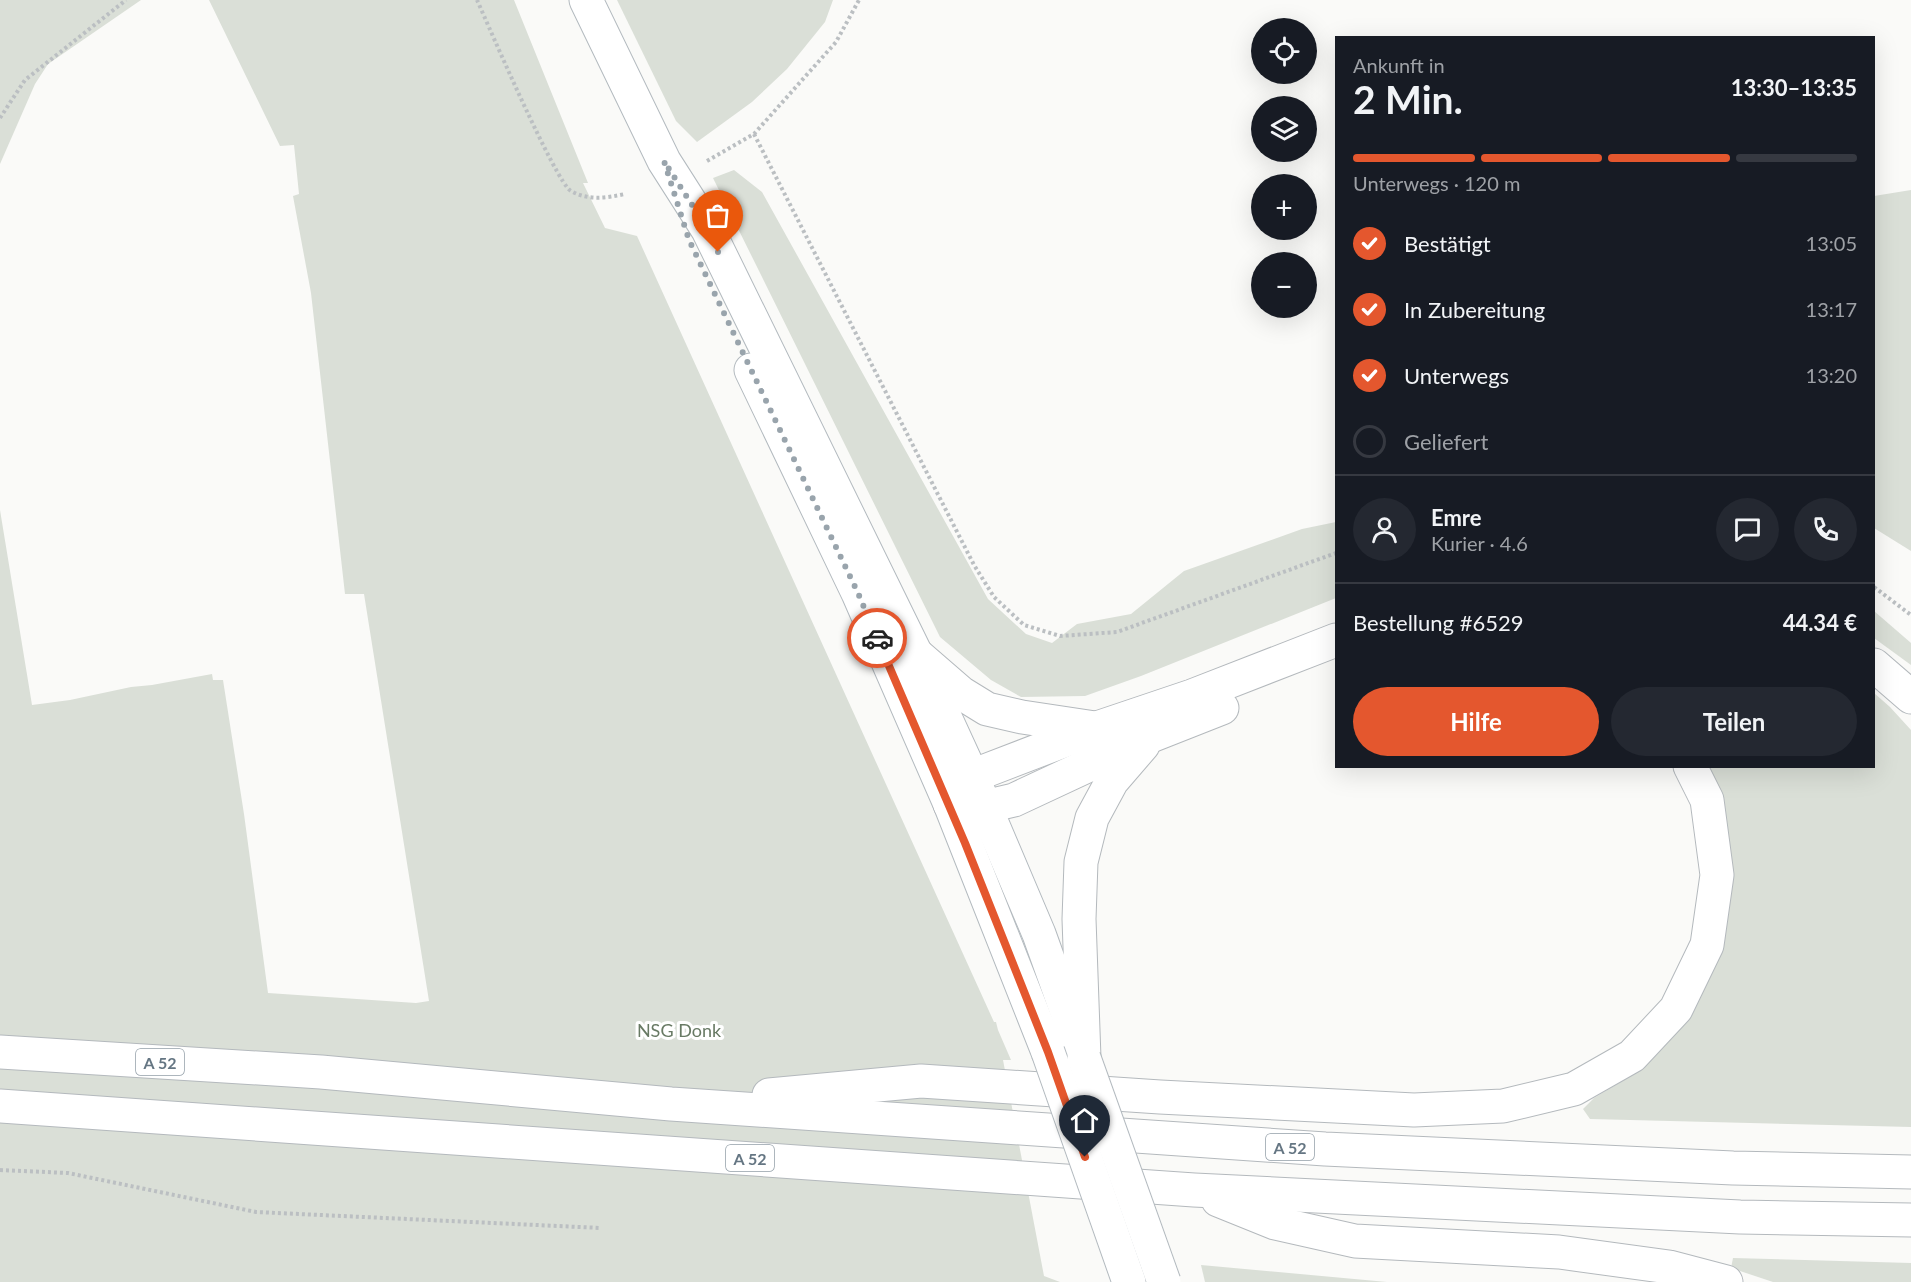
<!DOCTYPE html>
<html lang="de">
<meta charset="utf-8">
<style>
:root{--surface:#171b24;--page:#242831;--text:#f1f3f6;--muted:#9ea1a6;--line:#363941;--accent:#e4572e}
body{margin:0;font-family:Lato,sans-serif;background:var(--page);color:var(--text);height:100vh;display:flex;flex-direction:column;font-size:22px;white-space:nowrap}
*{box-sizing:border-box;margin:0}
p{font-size:20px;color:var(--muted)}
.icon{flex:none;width:33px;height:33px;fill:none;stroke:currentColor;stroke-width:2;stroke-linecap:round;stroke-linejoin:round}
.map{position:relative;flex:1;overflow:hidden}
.panel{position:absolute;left:1335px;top:36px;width:540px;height:732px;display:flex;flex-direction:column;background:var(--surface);border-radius:0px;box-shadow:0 6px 24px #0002}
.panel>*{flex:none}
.tools{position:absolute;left:1251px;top:18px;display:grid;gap:12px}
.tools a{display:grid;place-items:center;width:66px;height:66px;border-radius:50%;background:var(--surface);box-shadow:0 6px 24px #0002;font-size:30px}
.pin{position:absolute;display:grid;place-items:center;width:51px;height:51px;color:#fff;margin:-62px -26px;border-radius:50% 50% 50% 0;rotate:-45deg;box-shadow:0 0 6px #0007}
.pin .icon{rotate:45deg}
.courier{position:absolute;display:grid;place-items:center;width:60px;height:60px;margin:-30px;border:4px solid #e4572e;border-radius:50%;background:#fff;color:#222;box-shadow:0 2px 8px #0007}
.headline em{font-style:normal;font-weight:700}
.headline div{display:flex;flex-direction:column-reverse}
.headline{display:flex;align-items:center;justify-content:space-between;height:102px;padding:0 18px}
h1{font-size:39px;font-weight:700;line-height:45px}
.bar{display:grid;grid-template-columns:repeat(4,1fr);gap:9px 6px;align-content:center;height:72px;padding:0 18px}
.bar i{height:8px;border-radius:4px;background:var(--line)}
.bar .active{background:var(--accent)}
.bar p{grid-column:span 4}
.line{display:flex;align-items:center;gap:15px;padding:0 18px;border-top:2px solid var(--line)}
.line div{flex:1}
.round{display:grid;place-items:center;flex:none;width:63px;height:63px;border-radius:32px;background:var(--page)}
ol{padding:0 18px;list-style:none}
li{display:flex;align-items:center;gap:18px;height:66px}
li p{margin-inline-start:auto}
li .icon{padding:6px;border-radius:50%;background:var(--accent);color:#fff;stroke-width:4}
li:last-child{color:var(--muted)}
li i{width:33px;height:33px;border:3px solid var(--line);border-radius:50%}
.action{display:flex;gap:12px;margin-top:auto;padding:12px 18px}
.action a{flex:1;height:69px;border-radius:36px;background:var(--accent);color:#fff;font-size:24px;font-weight:700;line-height:69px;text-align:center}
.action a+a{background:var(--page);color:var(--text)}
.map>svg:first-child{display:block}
.green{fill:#dadfd7}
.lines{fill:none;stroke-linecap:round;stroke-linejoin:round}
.secondary-casing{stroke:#b3babf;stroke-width:35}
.highway-casing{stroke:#b4b9bd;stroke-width:35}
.path{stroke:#bbbfc2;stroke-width:4;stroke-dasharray:3 3;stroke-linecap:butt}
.secondary{stroke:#fff;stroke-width:33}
.highway{stroke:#fff;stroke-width:33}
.secondary-bridge-casing{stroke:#b3babf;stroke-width:35;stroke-linecap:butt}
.secondary-bridge{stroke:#fff;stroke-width:33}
.done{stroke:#99a4ac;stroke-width:6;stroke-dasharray:0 10.8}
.route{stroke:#e4572e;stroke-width:8}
.labels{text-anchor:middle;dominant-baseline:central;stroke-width:6;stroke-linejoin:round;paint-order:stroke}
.shield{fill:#fff;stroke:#939fa8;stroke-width:1.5}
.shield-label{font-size:16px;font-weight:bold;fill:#657683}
.park-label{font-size:18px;fill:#687a64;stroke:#fff}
</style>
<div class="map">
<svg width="1911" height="1282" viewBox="0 0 1911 1282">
<rect width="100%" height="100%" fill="#fafaf8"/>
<g class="green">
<path d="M 0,0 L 141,0 L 48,64 L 35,84 L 0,164 Z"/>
<path d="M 209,0 L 514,0 L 588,183 L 583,183 L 605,228 L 637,236 L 994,1022 L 996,1022 L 998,1030 L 1011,1060 L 1003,1060 L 1044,1276 L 1060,1282 L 0,1282 L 0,510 L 32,705 L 70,700 L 131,687 L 152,685 L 212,674 L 213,680 L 223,680 L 244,814 L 268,993 L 416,1003 L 429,1001 L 364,594 L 345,594 L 311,293 L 293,196 L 299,194 L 294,145 L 280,146 Z"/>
<path d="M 617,0 L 833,0 L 825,22 L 787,69 L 752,102 L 697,142 L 676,121 Z"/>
<path d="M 734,170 L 762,192 L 988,599 L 1026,634 L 1052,643 L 1077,624 L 1131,614 L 1184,571 L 1302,529 L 1336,522 L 1336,598 L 1141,676 L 1085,696 L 1021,697 L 991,680 L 940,637 L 713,178 Z"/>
<path d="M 1911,190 L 1911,551 L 1874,528 L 1874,196 Z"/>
<path d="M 1874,611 L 1911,643 L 1911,665 L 1874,638 Z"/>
<path d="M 1874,693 L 1890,707 L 1911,730 L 1911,1127 L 1590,1119 L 1583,1109 L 1594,1098 L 1624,1080 L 1661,1046 L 1712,961 L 1706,767 L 1874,766 Z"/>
<path d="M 1733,1258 L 1911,1263 L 1911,1282 L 1773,1282 L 1731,1268 Z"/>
<path d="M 1201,1265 L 1387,1282 L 1205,1282 Z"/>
</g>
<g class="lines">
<g class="secondary-casing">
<g id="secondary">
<path d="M 586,0 L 664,161 L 708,230 L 916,654 L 972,776 L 1039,934 L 1081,1051"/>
<path d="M 751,370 L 858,593 L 950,804 L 1048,1052"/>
</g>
</g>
<g class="highway-casing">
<g id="highway">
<path d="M 916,654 L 961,693 L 987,709 L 1022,717 L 1095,728"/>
<path d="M 1874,665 L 1911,697"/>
<path d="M 950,804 L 972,776 L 1097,728 L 1192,696 L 1336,640"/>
<path d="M 950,804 L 984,807 L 1014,800 L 1151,736 L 1222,708"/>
<path d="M 0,1052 L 321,1072 L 671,1104 L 1325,1149 L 1733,1168 L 1911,1172"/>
<path d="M 1084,1058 L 1079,919 L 1081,862 L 1092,818 L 1112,781 L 1143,745"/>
<path d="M 769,1095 L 921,1081 L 1160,1097 L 1414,1110 L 1503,1106 L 1574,1089 L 1632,1056 L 1676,1009 L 1707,945 L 1717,875 L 1707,800 L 1690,766"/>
<path d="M 0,1106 L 1194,1190 L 1740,1217 L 1911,1220"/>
<path d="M 1218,1200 L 1275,1223 L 1355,1241 L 1559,1252 L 1669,1267 L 1726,1282"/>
</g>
</g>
<g class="path">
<path d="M 477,0 C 489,27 556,183 571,191 C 589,201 606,198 625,194"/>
<path d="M 0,118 L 25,80 L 126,0"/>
<path d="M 754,134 L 974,565 L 994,597 L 1024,625 L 1060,636 L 1117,632 L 1336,553"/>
<path d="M 707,161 L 754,134 L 836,42 L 859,0"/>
<path d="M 1874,587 L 1911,615"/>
<path d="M 0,1170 L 68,1173 L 256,1212 L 601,1228"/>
</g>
<use href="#secondary" class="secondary"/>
<use href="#highway" class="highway"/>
<g class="secondary-bridge-casing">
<g id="secondary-bridge">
<path d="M 1048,1052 L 1129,1282"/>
<path d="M 1084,1058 L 1164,1282"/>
</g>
</g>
<use href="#secondary-bridge" class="secondary-bridge"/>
</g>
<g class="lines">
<path class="done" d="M 718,252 L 708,230 L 664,161 L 689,240 L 858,593 L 877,638"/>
<path class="route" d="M 877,638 L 965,843 L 1048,1052 L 1085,1157"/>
</g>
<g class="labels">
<g class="shield">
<rect x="136" y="1049" width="48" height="26" rx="4.5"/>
<rect x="1266" y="1134" width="48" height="26" rx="4.5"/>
<rect x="726" y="1145" width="48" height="26" rx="4.5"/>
</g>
<g class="shield-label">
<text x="160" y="1062">A 52</text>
<text x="1290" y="1147">A 52</text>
<text x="750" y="1158">A 52</text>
</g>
<g class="park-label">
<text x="679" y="1030">NSG Donk</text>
</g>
</g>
</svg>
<div class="tools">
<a><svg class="icon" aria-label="locate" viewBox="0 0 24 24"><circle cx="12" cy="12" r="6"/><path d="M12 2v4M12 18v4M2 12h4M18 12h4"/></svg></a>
<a><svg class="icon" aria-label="layers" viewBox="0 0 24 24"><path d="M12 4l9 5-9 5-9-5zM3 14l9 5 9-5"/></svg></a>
<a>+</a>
<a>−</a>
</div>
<div class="pin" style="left:718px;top:252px;background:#ea580c"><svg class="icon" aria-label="bag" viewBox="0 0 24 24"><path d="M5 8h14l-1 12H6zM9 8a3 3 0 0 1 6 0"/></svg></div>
<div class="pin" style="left:1085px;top:1157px;background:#1f2937"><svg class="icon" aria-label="home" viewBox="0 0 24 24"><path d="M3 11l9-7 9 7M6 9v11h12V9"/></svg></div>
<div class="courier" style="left:877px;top:638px"><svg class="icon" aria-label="car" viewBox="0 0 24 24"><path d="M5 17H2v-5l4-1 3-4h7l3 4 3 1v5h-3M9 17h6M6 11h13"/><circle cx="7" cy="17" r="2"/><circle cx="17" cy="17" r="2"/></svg></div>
<section class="panel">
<div class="headline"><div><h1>2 Min.</h1><p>Ankunft in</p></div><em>13:30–13:35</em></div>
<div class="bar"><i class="active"></i><i class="active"></i><i class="active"></i><i></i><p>Unterwegs · 120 m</p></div>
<ol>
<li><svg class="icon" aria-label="check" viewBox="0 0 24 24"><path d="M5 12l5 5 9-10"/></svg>Bestätigt<p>13:05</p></li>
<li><svg class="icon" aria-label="check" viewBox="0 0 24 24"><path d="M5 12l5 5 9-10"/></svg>In Zubereitung<p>13:17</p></li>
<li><svg class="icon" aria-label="check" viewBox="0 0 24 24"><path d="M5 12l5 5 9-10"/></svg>Unterwegs<p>13:20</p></li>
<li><i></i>Geliefert</li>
</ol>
<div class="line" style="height:108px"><a class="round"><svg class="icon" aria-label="person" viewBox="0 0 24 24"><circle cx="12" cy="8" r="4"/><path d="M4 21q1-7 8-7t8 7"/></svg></a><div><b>Emre</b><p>Kurier · 4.6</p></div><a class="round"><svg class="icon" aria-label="chat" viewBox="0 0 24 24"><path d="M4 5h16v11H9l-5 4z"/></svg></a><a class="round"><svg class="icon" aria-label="phone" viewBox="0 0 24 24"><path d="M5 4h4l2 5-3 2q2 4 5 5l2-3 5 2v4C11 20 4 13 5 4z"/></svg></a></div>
<div class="line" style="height:78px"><div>Bestellung #6529</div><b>44.34 €</b></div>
<div class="action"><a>Hilfe</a><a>Teilen</a></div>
</section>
</div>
